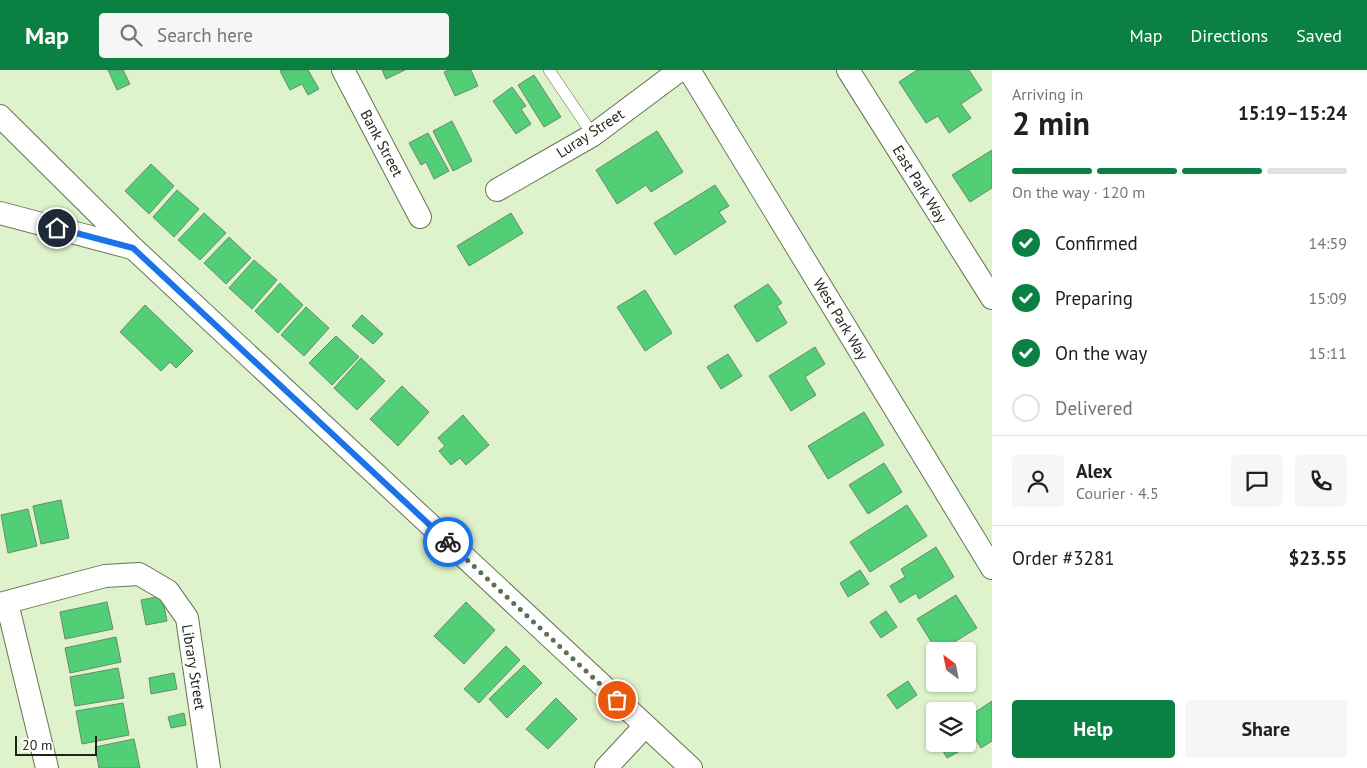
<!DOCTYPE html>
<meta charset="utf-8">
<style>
:root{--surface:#fff;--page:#f6f6f6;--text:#202124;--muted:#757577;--line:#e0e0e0;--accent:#0b8043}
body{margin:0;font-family:"PT Sans",sans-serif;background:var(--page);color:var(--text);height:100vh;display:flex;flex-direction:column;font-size:19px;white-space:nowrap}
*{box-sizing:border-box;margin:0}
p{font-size:16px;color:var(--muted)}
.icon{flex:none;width:28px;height:28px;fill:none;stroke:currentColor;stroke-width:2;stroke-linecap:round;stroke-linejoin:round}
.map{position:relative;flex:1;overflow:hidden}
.details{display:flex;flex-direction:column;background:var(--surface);width:375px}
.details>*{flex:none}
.needle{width:32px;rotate:328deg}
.fabs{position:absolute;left:926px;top:572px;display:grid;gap:10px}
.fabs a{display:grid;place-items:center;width:50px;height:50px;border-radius:5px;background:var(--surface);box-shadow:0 1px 4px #0004;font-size:25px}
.scale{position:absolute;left:15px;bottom:12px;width:82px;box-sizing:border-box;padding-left:5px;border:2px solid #1e2517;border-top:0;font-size:14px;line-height:18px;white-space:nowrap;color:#1e2517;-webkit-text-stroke:4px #fff;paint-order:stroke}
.pin{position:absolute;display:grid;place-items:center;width:42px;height:42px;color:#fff;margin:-21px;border:2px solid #fff;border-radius:50%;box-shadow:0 1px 5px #0007}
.courier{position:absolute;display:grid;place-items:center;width:50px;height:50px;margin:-25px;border:4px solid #1a73e8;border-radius:50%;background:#fff;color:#222;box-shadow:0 1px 6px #0007}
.summary em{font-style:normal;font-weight:600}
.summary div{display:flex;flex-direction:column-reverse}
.summary{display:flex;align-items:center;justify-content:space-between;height:85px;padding:0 20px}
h1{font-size:32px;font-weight:600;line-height:38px}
.bar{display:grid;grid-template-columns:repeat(4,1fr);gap:8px 5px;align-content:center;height:60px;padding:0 20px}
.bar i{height:6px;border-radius:4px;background:var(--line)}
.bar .active{background:var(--accent)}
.bar p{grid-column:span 4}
.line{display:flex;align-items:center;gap:12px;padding:0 20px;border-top:1px solid var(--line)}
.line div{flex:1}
.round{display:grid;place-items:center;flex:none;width:52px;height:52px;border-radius:5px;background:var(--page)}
ol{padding:0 20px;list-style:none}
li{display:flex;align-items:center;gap:15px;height:55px}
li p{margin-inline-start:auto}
li .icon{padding:5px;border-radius:50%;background:var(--accent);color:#fff;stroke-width:4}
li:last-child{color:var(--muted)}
li i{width:28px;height:28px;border:2px solid var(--line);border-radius:50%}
.cta{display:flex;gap:10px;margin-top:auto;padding:10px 20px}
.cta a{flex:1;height:58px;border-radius:5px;background:var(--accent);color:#fff;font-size:20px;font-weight:600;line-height:58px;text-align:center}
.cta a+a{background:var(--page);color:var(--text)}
header{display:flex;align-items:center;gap:30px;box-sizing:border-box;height:70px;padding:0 25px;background:var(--accent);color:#fff}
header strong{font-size:24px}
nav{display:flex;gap:28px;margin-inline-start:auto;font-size:18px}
.search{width:350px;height:45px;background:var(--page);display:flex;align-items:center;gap:12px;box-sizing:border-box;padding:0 18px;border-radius:5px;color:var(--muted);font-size:19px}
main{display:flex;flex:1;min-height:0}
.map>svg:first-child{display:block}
.building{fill:#52ce76;stroke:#698a6f}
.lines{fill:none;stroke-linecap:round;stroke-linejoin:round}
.service-casing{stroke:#647553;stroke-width:12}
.minor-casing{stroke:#647553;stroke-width:24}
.service{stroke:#fff;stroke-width:11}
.minor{stroke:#fff;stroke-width:22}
.done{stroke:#616d56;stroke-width:5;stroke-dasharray:0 9}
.route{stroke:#1a73e8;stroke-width:6}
.labels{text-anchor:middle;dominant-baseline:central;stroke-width:5;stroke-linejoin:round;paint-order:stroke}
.street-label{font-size:15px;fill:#1e2517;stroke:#fff}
</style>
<header>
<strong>Map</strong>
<div class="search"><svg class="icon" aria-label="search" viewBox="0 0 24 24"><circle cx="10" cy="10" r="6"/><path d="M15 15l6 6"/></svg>Search here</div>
<nav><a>Map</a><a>Directions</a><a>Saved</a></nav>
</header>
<main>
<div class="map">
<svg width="992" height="698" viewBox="0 0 992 698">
<rect width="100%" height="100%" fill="#def2cb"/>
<g class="building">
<path d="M 108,0 L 123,0 L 130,14 L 117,20 Z"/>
<path d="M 281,0 L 308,0 L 319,19 L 308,25 L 302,14 L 290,20 L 280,1 Z"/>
<path d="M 382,0 L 405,0 L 386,9 Z"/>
<path d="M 449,0 L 471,0 L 478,16 L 455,26 L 444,2 Z"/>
<path d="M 917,0 L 969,0 L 982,20 L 961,34 L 971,48 L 949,63 L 938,46 L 926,53 L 899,12 Z"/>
<path d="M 534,5 L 561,47 L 544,57 L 518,15 Z"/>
<path d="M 512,17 L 526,36 L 521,39 L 531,54 L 516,64 L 493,31 Z"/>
<path d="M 452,51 L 472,91 L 453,101 L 433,61 Z"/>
<path d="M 657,61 L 683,102 L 651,122 L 646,115 L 617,134 L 596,100 Z"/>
<path d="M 428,63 L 449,101 L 434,109 L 426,92 L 421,95 L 409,73 Z"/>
<path d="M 992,80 L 992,118 L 970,132 L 952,105 Z"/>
<path d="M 151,94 L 174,116 L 149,144 L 125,121 Z"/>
<path d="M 715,115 L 729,136 L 719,142 L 726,152 L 675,185 L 654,153 Z"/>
<path d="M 177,120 L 199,139 L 174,167 L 153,147 Z"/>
<path d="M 204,143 L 226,163 L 200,190 L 178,170 Z"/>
<path d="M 511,143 L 523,163 L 469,196 L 457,176 Z"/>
<path d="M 229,167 L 251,188 L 226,214 L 204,193 Z"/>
<path d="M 254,190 L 277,210 L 252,239 L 229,218 Z"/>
<path d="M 280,213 L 303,235 L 278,263 L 255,241 Z"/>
<path d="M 768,214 L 782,233 L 777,236 L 787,253 L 757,272 L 734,236 Z"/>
<path d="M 645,220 L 672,263 L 645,281 L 617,237 Z"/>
<path d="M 145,235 L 193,281 L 176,298 L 170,292 L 161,301 L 120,262 Z"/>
<path d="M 306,237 L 329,258 L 304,286 L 281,265 Z"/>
<path d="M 362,245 L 383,264 L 373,274 L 352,256 Z"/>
<path d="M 336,266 L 359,287 L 332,315 L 309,293 Z"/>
<path d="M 815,277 L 825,294 L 805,307 L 816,325 L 791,341 L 769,306 Z"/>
<path d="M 728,284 L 742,306 L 721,319 L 707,297 Z"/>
<path d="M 361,288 L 385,311 L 357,340 L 334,318 Z"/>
<path d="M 402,316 L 429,342 L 398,376 L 370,349 Z"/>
<path d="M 864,342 L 884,375 L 828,409 L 808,376 Z"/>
<path d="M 463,345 L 489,375 L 466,395 L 460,388 L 451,395 L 439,381 L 445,376 L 438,368 Z"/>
<path d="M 884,393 L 902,422 L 868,444 L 849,415 Z"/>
<path d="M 61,430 L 69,468 L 41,474 L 33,436 Z"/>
<path d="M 907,435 L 927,466 L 870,502 L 850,472 Z"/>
<path d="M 28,439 L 37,476 L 8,483 L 1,445 Z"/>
<path d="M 936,477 L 954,507 L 919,529 L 916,523 L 900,533 L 890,516 L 905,507 L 901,499 Z"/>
<path d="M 860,500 L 869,514 L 848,527 L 840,513 Z"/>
<path d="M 956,525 L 977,558 L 940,581 L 937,581 L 917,549 Z"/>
<path d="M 162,526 L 167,551 L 146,555 L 141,530 Z"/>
<path d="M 107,532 L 113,559 L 65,569 L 60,542 Z"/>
<path d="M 466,532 L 495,560 L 464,594 L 434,566 Z"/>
<path d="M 886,541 L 897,557 L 881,568 L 870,552 Z"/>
<path d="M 116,567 L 121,592 L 70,603 L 65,578 Z"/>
<path d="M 506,576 L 520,590 L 479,633 L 464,619 Z"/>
<path d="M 524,595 L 542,613 L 507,648 L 489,629 Z"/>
<path d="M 118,598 L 124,628 L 75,636 L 70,607 Z"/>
<path d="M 174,603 L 177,619 L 151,624 L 149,608 Z"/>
<path d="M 908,611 L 917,625 L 897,639 L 887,625 Z"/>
<path d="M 556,628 L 577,649 L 548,679 L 526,659 Z"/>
<path d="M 992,631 L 992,671 L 981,678 L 972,663 L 968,666 L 968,647 Z"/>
<path d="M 123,633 L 129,665 L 82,674 L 76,641 Z"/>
<path d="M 184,643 L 186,655 L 171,658 L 168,647 Z"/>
<path d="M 134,669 L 140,698 L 99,698 L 95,677 Z"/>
<path d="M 939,674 L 958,674 L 962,680 L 947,688 Z"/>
</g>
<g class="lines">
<g class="service-casing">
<path id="service" d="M 549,0 L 593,65"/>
</g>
<g class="minor-casing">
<g id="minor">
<path d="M 343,0 L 420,147"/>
<path d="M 689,0 L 992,498"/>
<path d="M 848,0 L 992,228"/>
<path d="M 0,46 L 133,178 L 691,698"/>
<path d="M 497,120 L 593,65 L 680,0"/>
<path d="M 0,143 L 132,178"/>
<path d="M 7,533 L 47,698"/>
<path d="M 0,534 L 105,506 L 139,504 L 168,521 L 187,548 L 209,698"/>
<path d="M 606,698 L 645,656"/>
</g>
</g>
<use href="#service" class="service"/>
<use href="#minor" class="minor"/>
</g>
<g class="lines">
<path class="done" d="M 448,472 L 617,630"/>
<path class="route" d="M 57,158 L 133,178 L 448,472"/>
</g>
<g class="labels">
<g class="street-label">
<text transform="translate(590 63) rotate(-33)">Luray Street</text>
<text transform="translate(382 73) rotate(62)">Bank Street</text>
<text transform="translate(920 114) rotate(58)">East Park Way</text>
<text transform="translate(841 249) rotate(59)">West Park Way</text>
<text transform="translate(194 597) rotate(81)">Library Street</text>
</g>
</g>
</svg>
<div class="fabs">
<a><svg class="needle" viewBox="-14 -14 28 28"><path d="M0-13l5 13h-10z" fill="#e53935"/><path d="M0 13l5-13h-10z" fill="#757577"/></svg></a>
<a><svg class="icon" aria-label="layers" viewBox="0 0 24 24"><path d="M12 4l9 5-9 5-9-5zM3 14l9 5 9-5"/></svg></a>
</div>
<div class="scale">20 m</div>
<div class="pin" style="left:617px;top:630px;background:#ea580c"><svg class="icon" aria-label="bag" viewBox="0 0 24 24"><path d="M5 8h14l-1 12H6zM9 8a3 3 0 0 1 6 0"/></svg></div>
<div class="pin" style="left:57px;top:158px;background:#1f2937"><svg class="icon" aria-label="home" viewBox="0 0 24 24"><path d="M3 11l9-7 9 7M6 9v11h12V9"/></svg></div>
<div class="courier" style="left:448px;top:472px"><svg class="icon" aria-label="bike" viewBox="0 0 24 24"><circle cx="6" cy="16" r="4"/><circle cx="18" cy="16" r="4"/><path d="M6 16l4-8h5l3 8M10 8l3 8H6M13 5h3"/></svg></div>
</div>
<section class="details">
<div class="summary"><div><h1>2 min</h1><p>Arriving in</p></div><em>15:19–15:24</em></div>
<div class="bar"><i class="active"></i><i class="active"></i><i class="active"></i><i></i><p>On the way · 120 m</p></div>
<ol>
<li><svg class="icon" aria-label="check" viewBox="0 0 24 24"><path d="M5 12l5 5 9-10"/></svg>Confirmed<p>14:59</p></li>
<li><svg class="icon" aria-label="check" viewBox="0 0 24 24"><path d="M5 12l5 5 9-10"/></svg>Preparing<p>15:09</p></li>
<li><svg class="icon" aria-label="check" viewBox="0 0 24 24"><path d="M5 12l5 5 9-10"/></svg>On the way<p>15:11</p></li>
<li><i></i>Delivered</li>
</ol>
<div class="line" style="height:90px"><a class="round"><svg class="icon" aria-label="person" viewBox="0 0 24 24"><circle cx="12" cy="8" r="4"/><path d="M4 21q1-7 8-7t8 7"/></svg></a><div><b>Alex</b><p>Courier · 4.5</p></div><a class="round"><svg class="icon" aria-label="chat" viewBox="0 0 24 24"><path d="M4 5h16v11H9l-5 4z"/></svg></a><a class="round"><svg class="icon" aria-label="phone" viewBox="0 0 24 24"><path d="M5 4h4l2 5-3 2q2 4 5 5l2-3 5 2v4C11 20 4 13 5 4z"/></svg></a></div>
<div class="line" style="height:65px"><div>Order #3281</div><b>$23.55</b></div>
<div class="cta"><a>Help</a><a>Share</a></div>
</section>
</main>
